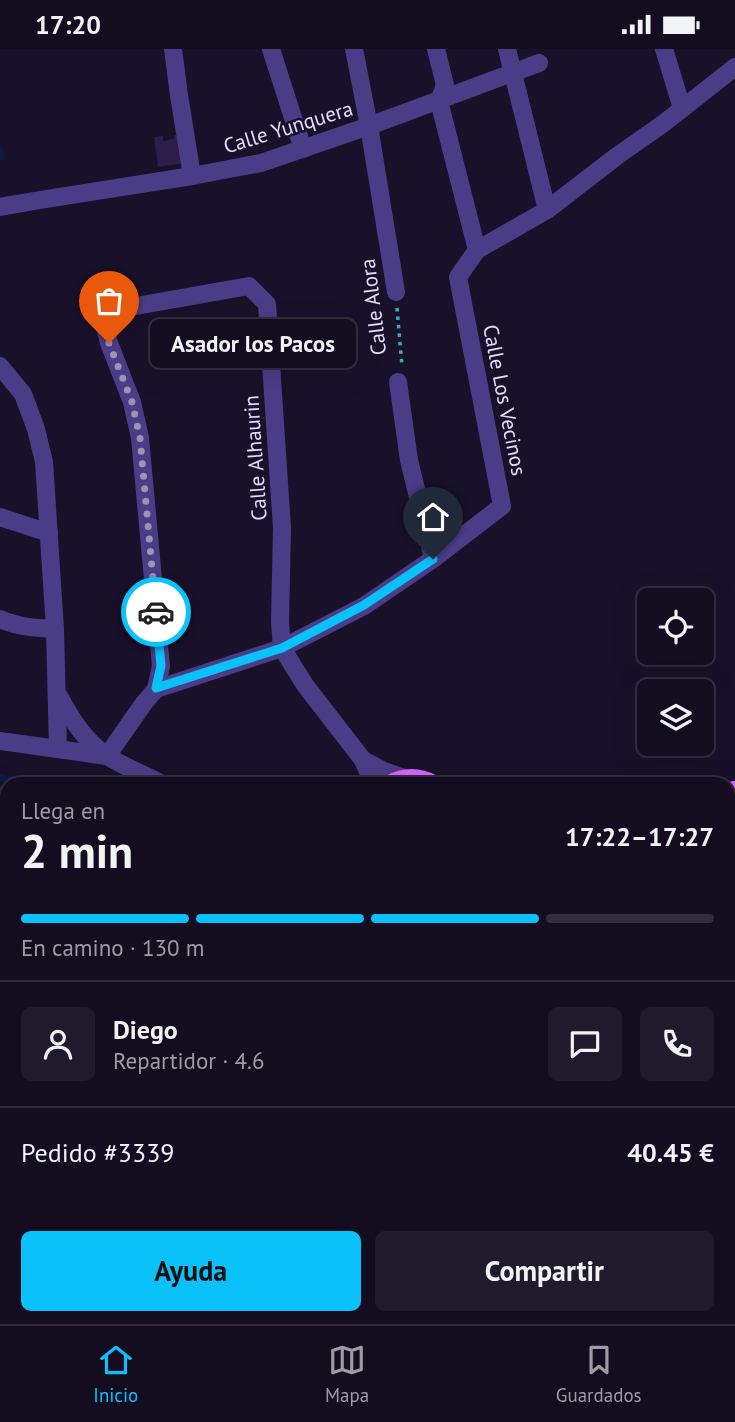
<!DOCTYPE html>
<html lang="es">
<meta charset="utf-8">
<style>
:root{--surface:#130d1f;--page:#201b2c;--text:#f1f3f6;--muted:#9d9ca4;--line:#322d3d;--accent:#0bc1fa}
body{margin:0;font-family:"PT Sans",sans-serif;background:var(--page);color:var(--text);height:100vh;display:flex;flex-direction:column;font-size:26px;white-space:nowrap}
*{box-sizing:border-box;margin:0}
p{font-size:23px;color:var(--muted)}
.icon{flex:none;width:38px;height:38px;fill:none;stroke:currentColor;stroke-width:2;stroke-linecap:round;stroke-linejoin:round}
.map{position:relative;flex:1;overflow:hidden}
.details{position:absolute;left:0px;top:728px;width:735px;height:548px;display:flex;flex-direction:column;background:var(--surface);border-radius:21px 21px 0 0;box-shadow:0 7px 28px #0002,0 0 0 2px var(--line)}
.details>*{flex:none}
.buttons{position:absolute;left:637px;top:539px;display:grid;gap:14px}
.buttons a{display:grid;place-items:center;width:77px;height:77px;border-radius:10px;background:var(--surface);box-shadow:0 7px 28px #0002,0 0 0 2px var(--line);font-size:35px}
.pin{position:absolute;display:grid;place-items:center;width:60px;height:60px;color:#fff;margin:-72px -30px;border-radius:50% 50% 50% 0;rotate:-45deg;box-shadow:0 0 7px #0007}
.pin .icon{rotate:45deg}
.courier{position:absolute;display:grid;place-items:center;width:70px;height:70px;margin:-35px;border:5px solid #0bc1fa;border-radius:50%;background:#fff;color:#222;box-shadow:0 2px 9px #0007}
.bubble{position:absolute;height:49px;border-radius:10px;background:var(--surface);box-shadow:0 7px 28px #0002,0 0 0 2px var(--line);font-size:23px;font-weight:800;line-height:49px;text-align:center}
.overview em{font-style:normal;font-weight:800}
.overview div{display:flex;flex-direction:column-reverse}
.overview{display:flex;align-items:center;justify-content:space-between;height:119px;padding:0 21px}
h1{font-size:46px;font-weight:800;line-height:52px}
.bar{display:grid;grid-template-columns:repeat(4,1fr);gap:10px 7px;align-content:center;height:84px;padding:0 21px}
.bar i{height:9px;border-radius:5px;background:var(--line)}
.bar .on{background:var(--accent)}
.bar p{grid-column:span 4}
.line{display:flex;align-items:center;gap:18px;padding:0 21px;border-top:2px solid var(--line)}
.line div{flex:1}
.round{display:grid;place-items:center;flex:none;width:74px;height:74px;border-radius:10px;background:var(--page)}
.button{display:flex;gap:14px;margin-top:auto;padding:14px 21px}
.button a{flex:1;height:80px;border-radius:10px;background:var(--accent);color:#111;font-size:28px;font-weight:800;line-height:80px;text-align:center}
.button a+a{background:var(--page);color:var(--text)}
.status{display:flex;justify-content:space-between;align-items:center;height:49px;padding:0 35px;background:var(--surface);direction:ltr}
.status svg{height:19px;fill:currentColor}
.menu{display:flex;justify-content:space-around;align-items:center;height:98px;border-top:2px solid var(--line);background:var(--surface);font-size:19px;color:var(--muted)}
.menu a{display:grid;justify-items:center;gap:4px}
.menu .on{color:var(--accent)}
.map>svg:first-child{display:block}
.water{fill:#0c1a47}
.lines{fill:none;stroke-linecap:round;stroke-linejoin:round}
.stream{stroke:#0c1a47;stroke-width:6}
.building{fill:#2c1d4a}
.path{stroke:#33afb9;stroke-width:3.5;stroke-dasharray:3.5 5;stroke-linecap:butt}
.minor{stroke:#4a3d87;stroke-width:18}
.major{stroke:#d764fc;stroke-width:18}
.done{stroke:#9c94b3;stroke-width:7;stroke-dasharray:0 12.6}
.route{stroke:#0bc1fa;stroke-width:9}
.labels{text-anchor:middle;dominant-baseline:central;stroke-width:5;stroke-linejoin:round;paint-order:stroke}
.street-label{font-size:21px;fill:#e3dafe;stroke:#191129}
</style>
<div class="status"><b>17:20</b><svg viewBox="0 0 49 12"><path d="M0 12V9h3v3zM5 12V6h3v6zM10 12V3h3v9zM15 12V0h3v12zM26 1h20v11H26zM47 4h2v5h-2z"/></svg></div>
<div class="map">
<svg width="735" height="1275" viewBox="0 0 735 1275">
<rect width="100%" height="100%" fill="#191129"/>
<path class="water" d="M 728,1237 L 735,1243 L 735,1275 L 716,1275 L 710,1269 L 728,1269 Z"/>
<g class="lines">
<g class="stream">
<path d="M 0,101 L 0,109"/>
<path d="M 0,728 L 26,735"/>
</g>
</g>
<g class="building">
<path d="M 182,85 L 186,114 L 158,118 L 154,88 L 163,87 L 163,92 L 174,90 L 174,86 Z"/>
<path d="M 735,878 L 735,945 L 728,940 L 728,887 Z"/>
<path d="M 728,999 L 735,1005 L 735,1122 L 728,1116 Z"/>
</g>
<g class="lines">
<path class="path" d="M 397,259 L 402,317"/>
<g class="minor">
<path d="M 173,0 L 179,46 L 192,127"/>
<path d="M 271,0 L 303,100"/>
<path d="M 354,0 L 369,77 L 396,243"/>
<path d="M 436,0 L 445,36 L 439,52 L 477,201"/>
<path d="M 507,0 L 547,161"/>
<path d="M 664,0 L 682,59"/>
<path d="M 0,158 L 40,151 L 192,127 L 261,114 L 369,77 L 539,14"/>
<path d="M 0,317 L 23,345 L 36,380 L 44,413 L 55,580 L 58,700"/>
<path d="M 398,333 L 409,411 L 433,510"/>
<path d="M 0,468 L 49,484"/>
<path d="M 0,570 C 17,578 36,579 55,580"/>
<path d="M 156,640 L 161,617 L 140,389 L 132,353 L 109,294 L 105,278 L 119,260 L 249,237 L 267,255 L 282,479 L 280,573 L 282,599 L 305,636 L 363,711 L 373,735"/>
<path d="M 59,647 C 71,670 85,692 107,707 C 124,718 144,725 162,735"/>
<path d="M 0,692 L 107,707"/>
<path d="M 107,707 L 144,654 L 156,640 L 282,599 L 364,557 L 433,510 L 502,457 L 458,228 L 477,201 L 547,161 L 617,107 L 664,74 L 735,18"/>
<path d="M 363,711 L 384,722 L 404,729"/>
<path d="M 728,841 L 735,840"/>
<path d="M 0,997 L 7,990"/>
<path d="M 0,1157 L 7,1149"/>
<path d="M 728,1172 L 735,1178"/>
<path d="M 630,1269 L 636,1275"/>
<path d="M 13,1275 L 19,1269"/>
<path d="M 211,1275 L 216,1269"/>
<path d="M 397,1275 L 403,1269"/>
<path d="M 500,1275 L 506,1269"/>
<path d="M 611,1275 L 616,1269"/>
</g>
<g class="major">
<path d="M 389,735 C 405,727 418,727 434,735"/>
<path d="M 728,742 L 735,741"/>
<path d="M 728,770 L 735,769"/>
<path d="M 0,813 L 7,811"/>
<path d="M 0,845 L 7,844"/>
</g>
</g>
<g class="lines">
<path class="done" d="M 109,294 L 132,353 L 140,389 L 156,563"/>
<path class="route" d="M 156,563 L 161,617 L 156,639 L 282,599 L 364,556 L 433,510"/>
</g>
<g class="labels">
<g class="street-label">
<text transform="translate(288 78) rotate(-17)">Calle Yunquera</text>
<text transform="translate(373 258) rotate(-97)">Calle Alora</text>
<text transform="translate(505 351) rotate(79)">Calle Los Vecinos</text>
<text transform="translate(255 409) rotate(-94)">Calle Alhaurin</text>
</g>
</g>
</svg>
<div class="buttons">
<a><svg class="icon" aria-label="locate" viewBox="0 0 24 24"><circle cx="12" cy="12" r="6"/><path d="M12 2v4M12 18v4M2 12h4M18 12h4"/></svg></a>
<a><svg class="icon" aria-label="layers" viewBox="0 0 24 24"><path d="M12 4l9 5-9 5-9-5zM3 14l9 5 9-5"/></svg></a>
</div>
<div class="pin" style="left:109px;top:294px;background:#ea580c"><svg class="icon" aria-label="bag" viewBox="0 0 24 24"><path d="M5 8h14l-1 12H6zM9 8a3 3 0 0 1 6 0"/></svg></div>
<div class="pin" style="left:433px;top:510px;background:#1f2937"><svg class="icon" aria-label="home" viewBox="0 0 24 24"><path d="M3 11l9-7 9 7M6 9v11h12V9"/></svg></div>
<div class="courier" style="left:156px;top:563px"><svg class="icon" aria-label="car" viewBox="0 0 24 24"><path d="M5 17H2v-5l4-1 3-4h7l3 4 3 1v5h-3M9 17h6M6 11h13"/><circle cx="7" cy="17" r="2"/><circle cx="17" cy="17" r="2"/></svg></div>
<div class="bubble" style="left:150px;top:270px;width:206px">Asador los Pacos</div>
<section class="details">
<div class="overview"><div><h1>2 min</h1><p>Llega en</p></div><em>17:22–17:27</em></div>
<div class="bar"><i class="on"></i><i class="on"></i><i class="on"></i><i></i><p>En camino · 130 m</p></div>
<div class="line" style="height:126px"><a class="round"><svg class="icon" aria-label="person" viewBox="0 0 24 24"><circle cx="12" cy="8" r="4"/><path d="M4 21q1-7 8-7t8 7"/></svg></a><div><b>Diego</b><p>Repartidor · 4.6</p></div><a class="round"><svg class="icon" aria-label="chat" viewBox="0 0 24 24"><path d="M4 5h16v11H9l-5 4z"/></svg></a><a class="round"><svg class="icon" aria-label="phone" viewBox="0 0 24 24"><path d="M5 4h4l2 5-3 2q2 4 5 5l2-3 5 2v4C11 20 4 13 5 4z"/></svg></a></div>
<div class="line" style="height:91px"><div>Pedido #3339</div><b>40.45 €</b></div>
<div class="button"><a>Ayuda</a><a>Compartir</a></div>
</section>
</div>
<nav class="menu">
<a class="on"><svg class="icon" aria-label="home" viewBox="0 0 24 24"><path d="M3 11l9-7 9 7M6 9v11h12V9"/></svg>Inicio</a>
<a><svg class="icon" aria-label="map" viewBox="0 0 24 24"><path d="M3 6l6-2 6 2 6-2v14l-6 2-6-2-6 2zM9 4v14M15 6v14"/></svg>Mapa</a>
<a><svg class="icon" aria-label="saved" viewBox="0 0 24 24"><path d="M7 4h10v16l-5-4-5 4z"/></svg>Guardados</a>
</nav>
